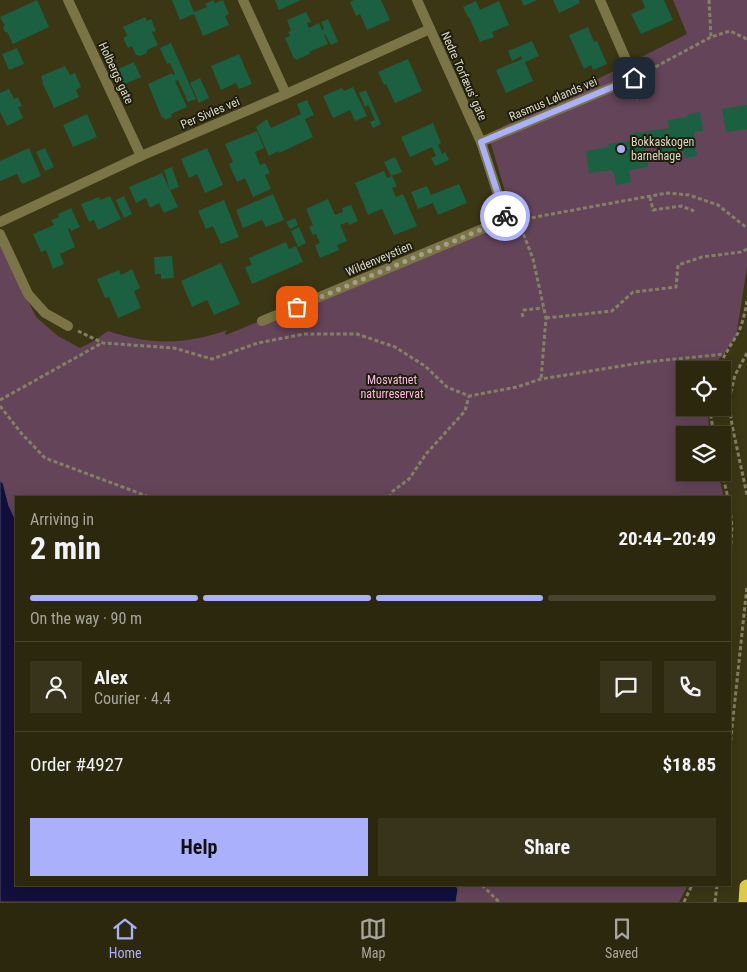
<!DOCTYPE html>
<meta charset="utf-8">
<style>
:root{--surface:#2c280e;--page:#38341c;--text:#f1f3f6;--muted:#a6a69e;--line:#48442e;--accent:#aab0fb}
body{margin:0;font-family:"Roboto Condensed",sans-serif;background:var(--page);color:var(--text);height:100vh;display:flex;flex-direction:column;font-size:19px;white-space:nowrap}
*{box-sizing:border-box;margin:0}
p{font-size:16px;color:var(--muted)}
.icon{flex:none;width:28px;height:28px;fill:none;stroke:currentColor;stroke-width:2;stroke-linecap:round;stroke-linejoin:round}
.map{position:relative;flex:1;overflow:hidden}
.drawer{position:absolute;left:15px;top:496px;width:716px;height:390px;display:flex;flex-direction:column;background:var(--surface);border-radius:0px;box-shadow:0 2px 12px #0003,0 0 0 1px var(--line)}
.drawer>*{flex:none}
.fabs{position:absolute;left:676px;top:361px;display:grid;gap:10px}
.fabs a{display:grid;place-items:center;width:55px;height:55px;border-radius:0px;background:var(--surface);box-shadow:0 2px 12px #0003,0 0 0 1px var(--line);font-size:25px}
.pin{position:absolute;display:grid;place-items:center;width:42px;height:42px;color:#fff;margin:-21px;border-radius:10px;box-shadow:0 2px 8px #0006}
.courier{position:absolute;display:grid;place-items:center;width:50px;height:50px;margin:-25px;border:4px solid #aab0fb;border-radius:50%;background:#fff;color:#222;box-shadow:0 1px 6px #0007}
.head em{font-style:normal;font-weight:700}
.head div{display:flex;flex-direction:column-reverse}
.head{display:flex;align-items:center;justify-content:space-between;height:85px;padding:0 15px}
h1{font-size:32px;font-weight:700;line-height:38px}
.bar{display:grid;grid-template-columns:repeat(4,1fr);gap:8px 5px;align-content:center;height:60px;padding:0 15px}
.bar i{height:6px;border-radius:4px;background:var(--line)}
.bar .selected{background:var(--accent)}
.bar p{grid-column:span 4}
.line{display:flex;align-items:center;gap:12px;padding:0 15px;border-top:1px solid var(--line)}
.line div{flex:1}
.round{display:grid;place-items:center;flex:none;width:52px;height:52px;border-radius:0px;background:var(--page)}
.cta{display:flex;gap:10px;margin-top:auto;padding:10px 15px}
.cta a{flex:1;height:58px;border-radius:0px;background:var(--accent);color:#111;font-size:20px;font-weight:700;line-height:58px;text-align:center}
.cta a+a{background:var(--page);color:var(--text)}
.dock{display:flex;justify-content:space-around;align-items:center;height:70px;border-top:1px solid var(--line);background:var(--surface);font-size:14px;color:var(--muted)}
.dock a{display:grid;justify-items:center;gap:2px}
.dock .selected{color:var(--accent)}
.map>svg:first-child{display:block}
.green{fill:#644459}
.water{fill:#130f3d;stroke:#4f4c66}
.building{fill:#1b6041}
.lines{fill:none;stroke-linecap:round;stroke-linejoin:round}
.path{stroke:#848065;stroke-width:3;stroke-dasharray:4 2.5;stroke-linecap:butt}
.street{stroke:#7b7446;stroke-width:10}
.highway{stroke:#ddca4b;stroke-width:15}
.done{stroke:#a3a087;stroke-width:5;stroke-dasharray:0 9}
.route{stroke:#aab0fb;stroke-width:6}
.poi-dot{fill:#aab0fb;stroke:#1f1d0e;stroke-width:2}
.labels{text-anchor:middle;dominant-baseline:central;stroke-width:4;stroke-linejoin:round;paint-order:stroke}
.street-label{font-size:12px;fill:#dbd9c6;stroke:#1f1d0e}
.poi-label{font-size:12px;fill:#dbd9c6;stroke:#1f1d0e;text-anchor:start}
.park-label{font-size:12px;fill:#fdbbe5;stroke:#1f1d0e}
</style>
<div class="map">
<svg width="747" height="902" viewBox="0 0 747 902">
<rect width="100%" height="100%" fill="#3b3613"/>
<path class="green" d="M 673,0 L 747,0 L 747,267 L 736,337 L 711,370 L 685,370 L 685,408 L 707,408 L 710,435 L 685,435 L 685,472 L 718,473 L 724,497 L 16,498 L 16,885 L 688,885 L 679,902 L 0,902 L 0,243 L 36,317 L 58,336 L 80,348 L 94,341 L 108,331 C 149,345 186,345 227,330 L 225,333 L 226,335 L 512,215 L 488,134 L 687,34 Z"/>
<path class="water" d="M 0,481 L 3,483 L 9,506 L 16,521 L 16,885 L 455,885 L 458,889 L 456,902 L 0,902 Z"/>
<g class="building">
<path d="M 37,0 L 49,27 L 13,44 L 7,32 L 5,32 L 3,27 L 5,26 L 0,17 Z"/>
<path d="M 172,0 L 189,0 L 194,12 L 207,7 L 205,4 L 213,0 L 215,3 L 223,0 L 229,14 L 225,16 L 229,25 L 203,36 L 194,14 L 180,20 Z"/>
<path d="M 275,0 L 301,0 L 279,10 Z"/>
<path d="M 354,0 L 381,0 L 390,20 L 367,30 L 360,14 L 356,16 L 350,2 Z"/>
<path d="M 521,0 L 537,0 L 524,6 Z"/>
<path d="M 553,0 L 579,0 L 580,3 L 559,13 Z"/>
<path d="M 642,0 L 664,0 L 673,20 L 641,34 L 631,14 L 645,8 Z"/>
<path d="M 476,1 L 480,10 L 499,1 L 509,25 L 492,32 L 494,37 L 480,42 L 469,17 L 468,17 L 463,7 Z"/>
<path d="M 306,12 L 311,22 L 307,23 L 309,28 L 319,23 L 322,30 L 324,29 L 321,22 L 328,19 L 338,42 L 331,45 L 325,34 L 324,34 L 328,44 L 309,52 L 310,54 L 296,60 L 295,58 L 294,59 L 285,38 L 290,36 L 288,32 L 291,31 L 287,20 Z"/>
<path d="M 145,17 L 147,21 L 151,19 L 156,31 L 152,32 L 158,45 L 147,50 L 147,53 L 140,56 L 137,55 L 136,55 L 132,46 L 128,48 L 123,38 L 127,36 L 123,27 Z"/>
<path d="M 588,27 L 594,42 L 597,41 L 607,64 L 593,70 L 591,65 L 584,69 L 569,35 Z"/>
<path d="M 532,41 L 539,56 L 525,62 L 533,81 L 506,93 L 496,70 L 522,59 L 521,56 L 512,61 L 508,51 Z"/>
<path d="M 171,43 L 196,99 L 188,102 L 178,80 L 175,81 L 187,107 L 171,114 L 172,117 L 165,120 L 164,117 L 162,118 L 148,84 L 172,73 L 173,75 L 175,74 L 170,63 L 167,64 L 160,48 Z"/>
<path d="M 17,48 L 24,64 L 9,70 L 2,54 Z"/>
<path d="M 239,54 L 252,84 L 239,89 L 236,83 L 221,90 L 211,66 Z"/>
<path d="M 408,59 L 422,91 L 395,103 L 386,84 L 384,85 L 378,72 Z"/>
<path d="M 134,62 L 141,77 L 125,84 L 118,69 Z"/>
<path d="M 65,66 L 70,75 L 75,73 L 81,87 L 76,90 L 79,97 L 54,108 L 42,82 L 43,82 L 41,76 Z"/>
<path d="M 200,78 L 209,98 L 199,103 L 190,83 Z"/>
<path d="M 353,87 L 367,116 L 355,121 L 350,110 L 333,118 L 323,96 L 342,88 L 344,91 Z"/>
<path d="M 9,89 L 14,99 L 18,97 L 22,106 L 18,107 L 23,118 L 7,126 L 0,112 L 0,93 Z"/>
<path d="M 366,90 L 381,124 L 373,128 L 370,122 L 375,120 L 368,105 L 365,107 L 359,93 Z"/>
<path d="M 307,100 L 314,115 L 305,119 L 313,137 L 279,153 L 278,151 L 269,156 L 256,127 L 267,119 L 271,128 L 301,114 L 297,104 Z"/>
<path d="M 747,105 L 747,129 L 726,132 L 722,109 Z"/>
<path d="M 700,112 L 703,131 L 694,132 L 697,156 L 685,158 L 684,152 L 658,155 L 655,138 L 644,139 L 648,167 L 629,170 L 631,182 L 616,185 L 614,173 L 612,173 L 612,170 L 589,173 L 586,151 L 609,147 L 608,144 L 630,141 L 629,134 L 669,128 L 668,120 L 687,117 L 686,115 Z"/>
<path d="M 87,114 L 97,137 L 73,147 L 63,125 Z"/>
<path d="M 433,123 L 441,143 L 438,145 L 442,154 L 445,152 L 449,160 L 435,166 L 431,158 L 436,156 L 432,147 L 410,157 L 401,137 Z"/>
<path d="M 257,131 L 264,148 L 255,152 L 260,165 L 265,163 L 270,173 L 265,175 L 271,189 L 253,197 L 245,178 L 237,182 L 229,164 L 233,162 L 225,144 Z"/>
<path d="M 29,148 L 41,176 L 22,184 L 17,174 L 0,181 L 0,161 Z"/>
<path d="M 45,148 L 54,167 L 45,171 L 36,152 Z"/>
<path d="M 207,148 L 223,185 L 205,193 L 197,174 L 189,178 L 181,159 Z"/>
<path d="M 395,157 L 402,172 L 391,176 L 384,162 Z"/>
<path d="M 172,167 L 179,187 L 170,190 L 164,170 Z"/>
<path d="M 384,171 L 387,178 L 392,176 L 397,186 L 392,188 L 396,197 L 403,194 L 417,226 L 394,235 L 382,209 L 368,215 L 355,183 Z"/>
<path d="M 162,173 L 178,207 L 164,213 L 159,203 L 150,208 L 146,198 L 136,203 L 129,187 Z"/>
<path d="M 459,184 L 467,203 L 438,215 L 433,203 L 418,209 L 411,192 L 427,186 L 431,195 Z"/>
<path d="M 273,194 L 284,220 L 266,227 L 262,220 L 243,228 L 236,210 Z"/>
<path d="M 110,196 L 121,219 L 98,230 L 94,220 L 89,222 L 81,204 L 99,197 L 100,200 Z"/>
<path d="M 124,196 L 132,214 L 124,218 L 116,200 Z"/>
<path d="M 328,199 L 335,215 L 343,212 L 342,208 L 351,205 L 358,221 L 349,225 L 348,222 L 340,225 L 347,241 L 337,245 L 339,250 L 320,258 L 315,245 L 320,243 L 316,234 L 313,235 L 309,227 L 313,225 L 306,209 Z"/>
<path d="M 224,200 L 239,237 L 221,244 L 213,226 L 206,229 L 198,211 Z"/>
<path d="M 71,208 L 80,227 L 71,231 L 70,228 L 68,229 L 75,247 L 60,254 L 64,264 L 53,269 L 46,250 L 41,252 L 33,234 L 54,225 L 51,220 L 59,217 L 58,214 Z"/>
<path d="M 295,218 L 298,225 L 290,229 L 286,222 Z"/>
<path d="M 299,227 L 306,243 L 298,247 L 291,231 Z"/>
<path d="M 286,242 L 289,249 L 296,246 L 303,262 L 252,284 L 245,267 L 252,265 L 249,258 Z"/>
<path d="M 172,256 L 174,278 L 161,279 L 161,274 L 155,274 L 154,257 Z"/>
<path d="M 221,263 L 240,304 L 214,315 L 207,300 L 192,307 L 181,281 Z"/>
<path d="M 132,269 L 140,288 L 134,291 L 141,308 L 118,318 L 109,297 L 105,298 L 97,279 L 119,270 L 121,275 Z"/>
</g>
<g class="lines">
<g class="path">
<path d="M 709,0 L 711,37"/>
<path d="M 644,73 L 711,37 L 730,31 L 745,38 L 747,42"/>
<path d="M 633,93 L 638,99"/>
<path d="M 650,197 L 653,210 L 681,206 L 694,211"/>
<path d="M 519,220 L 667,193 L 689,195 L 718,205 L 747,228"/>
<path d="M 519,222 L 533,259 L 546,318 L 541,379"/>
<path d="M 523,317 L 522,313 L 524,310 L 543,308"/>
<path d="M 546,318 L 612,311 L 633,292 L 676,287 L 678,265 L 702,257 L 741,252 L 747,249"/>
<path d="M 78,331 L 103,343 L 174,348 L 212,359 L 258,343 L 304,334 L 357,334 L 395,347 L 425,366 L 447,387 L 469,396 L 517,387 L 541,379 L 646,362 L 725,354"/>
<path d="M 747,353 L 735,375 L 730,396 L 730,409 L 732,425 L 747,495"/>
<path d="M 718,370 C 723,356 732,344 739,331 C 743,321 746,310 747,299"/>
<path d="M 0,400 L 102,343"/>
<path d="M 0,406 L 22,434 L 45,458 L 152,498"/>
<path d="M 711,408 L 711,419 L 715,435"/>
<path d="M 722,472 L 728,498"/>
<path d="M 389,498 L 393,491 L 409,479 L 426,454 L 465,411 L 469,396"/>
<path d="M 730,508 L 732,527 L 730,558"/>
<path d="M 730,747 L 747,586"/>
<path d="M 482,885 L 499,902"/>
<path d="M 684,902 L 692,885"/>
<path d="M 715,902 L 717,885"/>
</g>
<g class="street">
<path d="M 68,0 L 141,156"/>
<path d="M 243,0 L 286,94"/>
<path d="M 481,142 L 634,78 L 600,0"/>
<path d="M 0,222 L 141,156 L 286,94 L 430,29"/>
<path d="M 0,234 L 28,294 L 45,313 L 68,326"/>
<path d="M 262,321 L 506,219 L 481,142 L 417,0"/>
</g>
<path class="highway" d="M 746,902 L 747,887"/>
</g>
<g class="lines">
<path class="done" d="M 297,307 L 506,219 L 505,216"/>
<path class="route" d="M 505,216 L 481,142 L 634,78"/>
</g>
<circle class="poi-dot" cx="621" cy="149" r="5"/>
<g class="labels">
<g class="street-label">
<text transform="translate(116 73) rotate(65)">Holbergs gate</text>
<text transform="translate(464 76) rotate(66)">Nedre Torfæus' gate</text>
<text transform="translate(553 99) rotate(-23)">Rasmus Lølands vei</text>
<text transform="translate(210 113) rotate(-23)">Per Sivles vei</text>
<text transform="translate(379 259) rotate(-23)">Wildenveystien</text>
</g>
<g class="poi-label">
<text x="631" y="142">Bokkaskogen<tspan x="631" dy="14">barnehage</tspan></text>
</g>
<g class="park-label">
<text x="392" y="380">Mosvatnet<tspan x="392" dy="14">naturreservat</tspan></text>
</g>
</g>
</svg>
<div class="fabs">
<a><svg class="icon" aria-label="locate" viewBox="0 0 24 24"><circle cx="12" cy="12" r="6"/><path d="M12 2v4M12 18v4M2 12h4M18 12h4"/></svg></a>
<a><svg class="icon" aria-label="layers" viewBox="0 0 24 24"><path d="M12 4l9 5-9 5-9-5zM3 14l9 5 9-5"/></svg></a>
</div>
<div class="pin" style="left:297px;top:307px;background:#ea580c"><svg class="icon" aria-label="bag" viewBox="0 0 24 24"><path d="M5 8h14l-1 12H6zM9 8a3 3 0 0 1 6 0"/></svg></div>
<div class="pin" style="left:634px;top:78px;background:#1f2937"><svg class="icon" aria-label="home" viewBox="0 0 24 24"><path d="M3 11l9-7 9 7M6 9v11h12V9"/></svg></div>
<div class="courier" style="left:505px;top:216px"><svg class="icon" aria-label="bike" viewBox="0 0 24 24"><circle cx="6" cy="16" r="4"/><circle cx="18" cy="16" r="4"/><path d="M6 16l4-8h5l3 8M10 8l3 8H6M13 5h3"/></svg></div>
<section class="drawer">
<div class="head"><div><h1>2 min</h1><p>Arriving in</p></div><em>20:44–20:49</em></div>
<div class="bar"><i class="selected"></i><i class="selected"></i><i class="selected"></i><i></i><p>On the way · 90 m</p></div>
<div class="line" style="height:90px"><a class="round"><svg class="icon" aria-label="person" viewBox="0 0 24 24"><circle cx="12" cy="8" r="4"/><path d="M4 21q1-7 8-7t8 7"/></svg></a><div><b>Alex</b><p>Courier · 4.4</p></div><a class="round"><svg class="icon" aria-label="chat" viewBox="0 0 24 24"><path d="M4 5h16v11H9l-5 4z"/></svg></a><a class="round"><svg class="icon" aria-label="phone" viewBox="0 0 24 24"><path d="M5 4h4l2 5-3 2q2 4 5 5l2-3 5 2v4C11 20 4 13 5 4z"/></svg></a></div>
<div class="line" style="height:65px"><div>Order #4927</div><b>$18.85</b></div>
<div class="cta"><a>Help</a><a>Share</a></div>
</section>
</div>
<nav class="dock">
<a class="selected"><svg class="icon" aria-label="home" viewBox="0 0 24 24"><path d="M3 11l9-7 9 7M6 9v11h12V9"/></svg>Home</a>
<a><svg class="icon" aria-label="map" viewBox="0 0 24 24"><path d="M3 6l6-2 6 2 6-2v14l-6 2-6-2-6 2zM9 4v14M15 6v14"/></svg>Map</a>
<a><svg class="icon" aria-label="saved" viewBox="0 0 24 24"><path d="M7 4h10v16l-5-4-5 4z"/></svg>Saved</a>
</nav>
